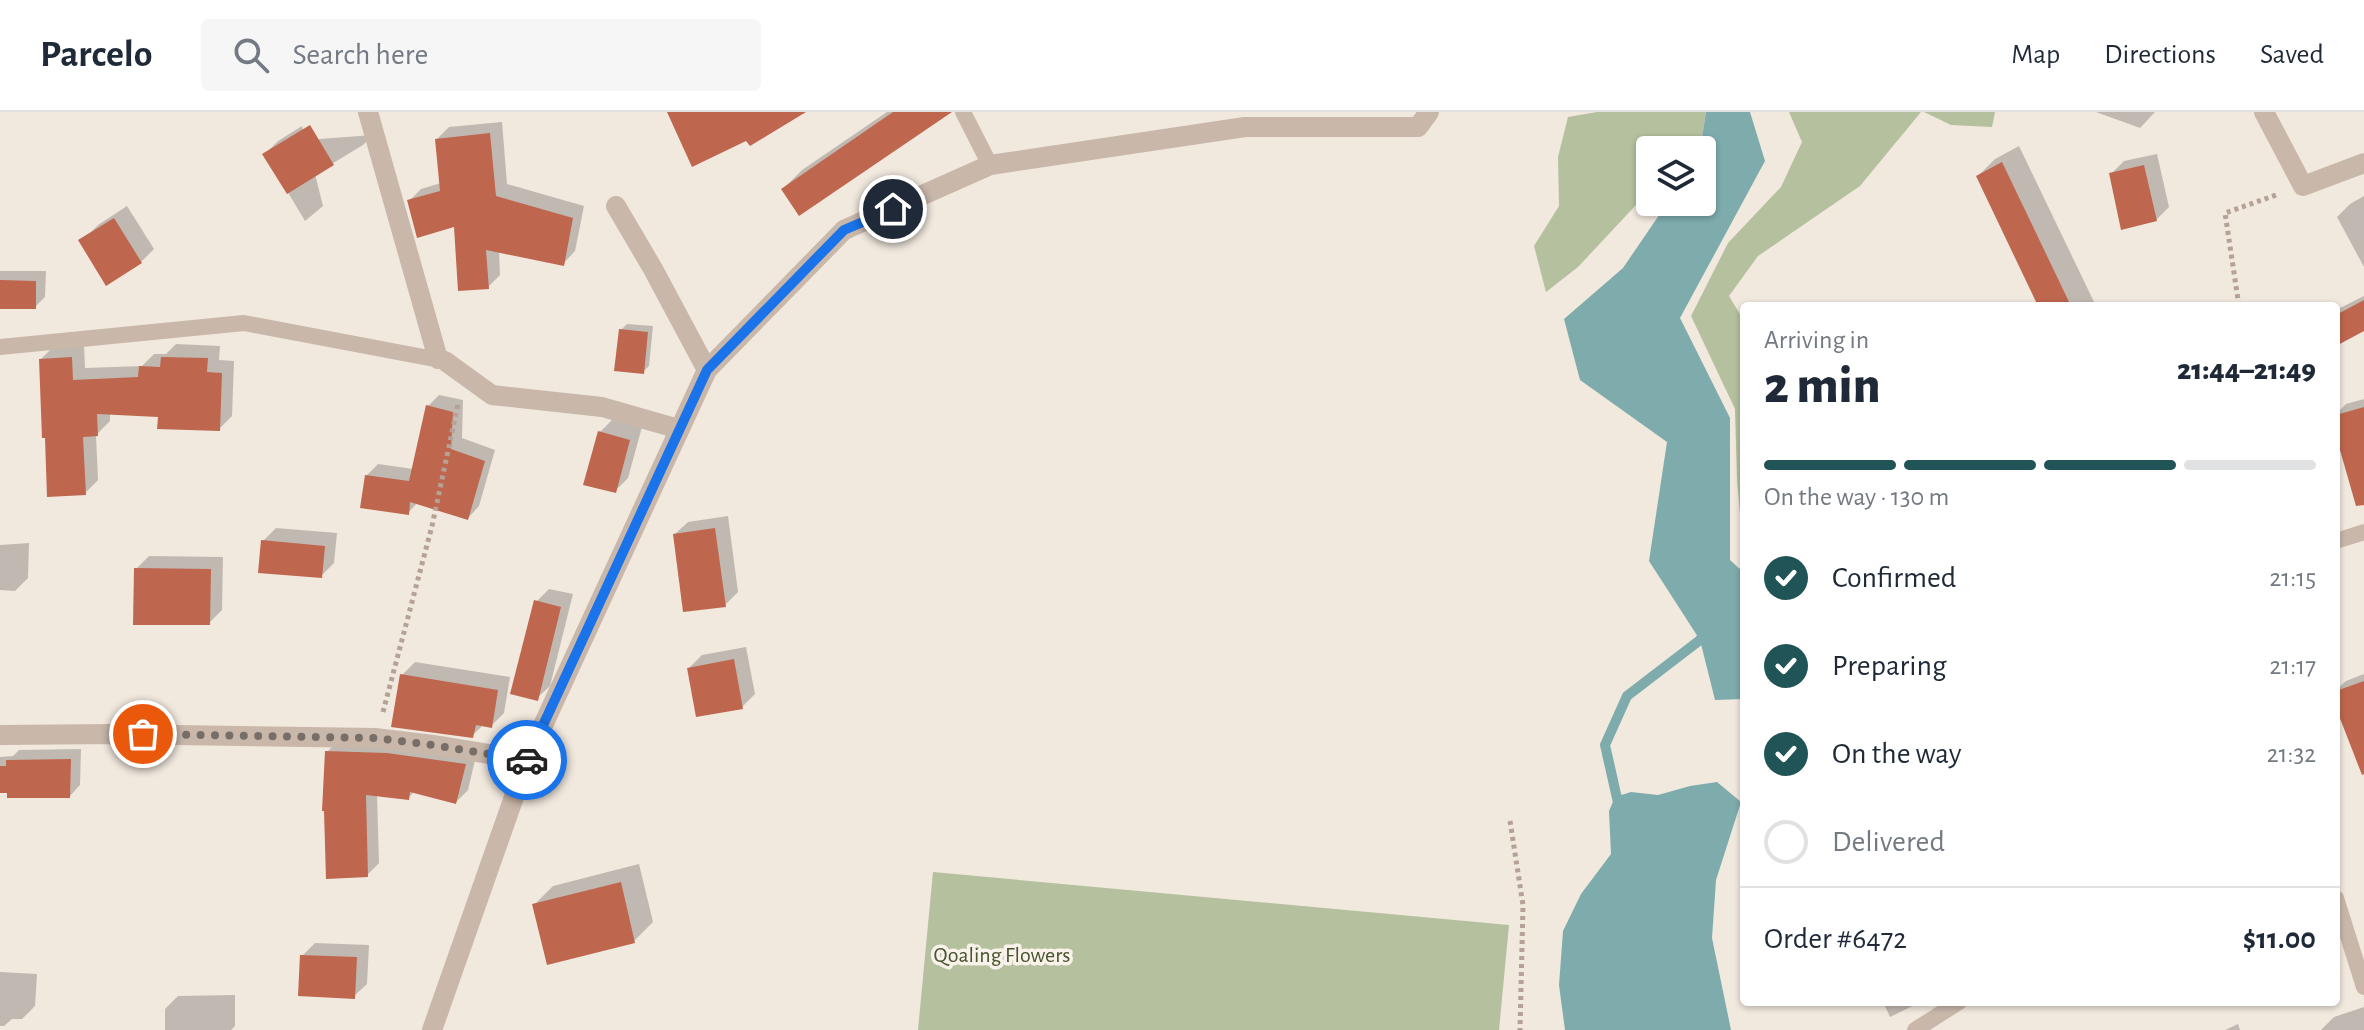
<!DOCTYPE html>
<meta charset="utf-8">
<style>
:root{--surface:#fff;--page:#f6f6f7;--text:#1f2937;--muted:#747a83;--line:#e0e1e3;--accent:#215456}
body{margin:0;font-family:"Alegreya Sans",sans-serif;background:var(--page);color:var(--text);height:100vh;display:flex;flex-direction:column;font-size:30px;white-space:nowrap}
*{box-sizing:border-box;margin:0}
p{font-size:26px;color:var(--muted)}
.icon{flex:none;width:44px;height:44px;fill:none;stroke:currentColor;stroke-width:2;stroke-linecap:round;stroke-linejoin:round}
.map{position:relative;flex:1;overflow:hidden}
.side{position:absolute;left:1740px;top:190px;width:600px;height:704px;display:flex;flex-direction:column;background:var(--surface);border-radius:8px;box-shadow:0 2px 6px #0004}
.side>*{flex:none}
.fabs{position:absolute;left:1636px;top:24px;display:grid;gap:16px}
.fabs a{display:grid;place-items:center;width:80px;height:80px;border-radius:8px;background:var(--surface);box-shadow:0 2px 6px #0004;font-size:40px}
.pin{position:absolute;display:grid;place-items:center;width:68px;height:68px;color:#fff;margin:-34px;border:4px solid #fff;border-radius:50%;box-shadow:0 2px 8px #0007}
.courier{position:absolute;display:grid;place-items:center;width:80px;height:80px;margin:-40px;border:6px solid #1a73e8;border-radius:50%;background:#fff;color:#222;box-shadow:0 2px 10px #0007}
.summary em{font-style:normal;font-weight:800}
.summary div{display:flex;flex-direction:column-reverse}
.summary{display:flex;align-items:center;justify-content:space-between;height:136px;padding:0 24px}
h1{font-size:52px;font-weight:800;line-height:60px}
.bar{display:grid;grid-template-columns:repeat(4,1fr);gap:12px 8px;align-content:center;height:96px;padding:0 24px}
.bar i{height:10px;border-radius:6px;background:var(--line)}
.bar .selected{background:var(--accent)}
.bar p{grid-column:span 4}
.line{display:flex;align-items:center;gap:20px;padding:0 24px;border-top:2px solid var(--line)}
.line div{flex:1}
ol{padding:0 24px;list-style:none}
li{display:flex;align-items:center;gap:24px;height:88px}
li p{margin-inline-start:auto}
li .icon{padding:8px;border-radius:50%;background:var(--accent);color:#fff;stroke-width:4}
li:last-child{color:var(--muted)}
li i{width:44px;height:44px;border:4px solid var(--line);border-radius:50%}
header{display:flex;align-items:center;gap:48px;box-sizing:border-box;height:112px;padding:0 40px;background:var(--surface);border-bottom:2px solid var(--line)}
header strong{font-size:38px}
nav{display:flex;gap:44px;margin-inline-start:auto;font-size:28px}
.search{width:560px;height:72px;background:var(--page);display:flex;align-items:center;gap:20px;box-sizing:border-box;padding:0 28px;border-radius:8px;color:var(--muted);font-size:30px}
.map>svg:first-child{display:block}
.green{fill:#b5c09f}
.water{fill:#7eacad}
.shadow{fill:#0003}
.lines{fill:none;stroke-linecap:round;stroke-linejoin:round}
.stream{stroke:#7eacad;stroke-width:10}
.building{fill:#bf664e}
.path{stroke:#b5a195;stroke-width:5;stroke-dasharray:4 4;stroke-linecap:butt}
.lane{stroke:#c9b7aa;stroke-width:16}
.street{stroke:#c9b7aa;stroke-width:20}
.done{stroke:#786e68;stroke-width:8;stroke-dasharray:0 14.4}
.route{stroke:#1a73e8;stroke-width:10}
.labels{text-anchor:middle;dominant-baseline:central;stroke-width:7;stroke-linejoin:round;paint-order:stroke}
.park-label{font-size:22px;fill:#47542e;stroke:#f9f2ea}
</style>
<header>
<strong>Parcelo</strong>
<div class="search"><svg class="icon" aria-label="search" viewBox="0 0 24 24"><circle cx="10" cy="10" r="6"/><path d="M15 15l6 6"/></svg>Search here</div>
<nav><a>Map</a><a>Directions</a><a>Saved</a></nav>
</header>
<div class="map">
<svg width="2364" height="918" viewBox="0 0 2364 918">
<rect width="100%" height="100%" fill="#f1e8de"/>
<g class="green">
<path d="M 1597,0 L 1706,0 L 1700,38 L 1650,38 L 1650,78 L 1578,155 L 1546,180 L 1534,134 L 1559,94 L 1558,45 L 1568,5 Z"/>
<path d="M 1789,0 L 1921,0 L 1860,74 L 1758,144 L 1729,184 L 1744,209 L 1744,450 L 1737,367 L 1735,297 L 1691,204 L 1728,131 L 1781,75 L 1802,30 Z"/>
<path d="M 1924,0 L 1995,0 L 1992,15 L 1951,13 Z"/>
<path d="M 933,760 L 1509,813 L 1499,918 L 918,918 Z"/>
</g>
<g class="water">
<path d="M 1706,0 L 1750,0 L 1765,49 L 1680,206 L 1730,306 L 1730,448 L 1744,461 L 1744,587 L 1715,588 L 1700,528 L 1649,449 L 1667,330 L 1580,268 L 1564,207 L 1623,156 L 1668,90 L 1702,90 L 1700,38 Z"/>
<path d="M 1717,670 L 1741,690 L 1716,768 L 1712,826 L 1731,918 L 1565,918 L 1559,873 L 1563,819 L 1581,782 L 1611,742 L 1609,699 L 1615,685 L 1631,680 L 1658,683 L 1690,674 Z"/>
</g>
<g class="shadow">
<path d="M 887,0 L 944,0 L 783,77 L 802,58 Z"/>
<path d="M 2096,0 L 2155,0 L 2140,16 Z"/>
<path d="M 502,10 L 507,72 L 584,94 L 575,139 L 563,152 L 499,139 L 500,163 L 488,175 L 456,112 L 409,89 L 421,77 L 441,71 L 437,27 L 449,15 Z"/>
<path d="M 302,14 L 306,28 L 373,23 L 363,33 L 315,62 L 323,94 L 305,109 L 265,42 L 278,29 Z"/>
<path d="M 2019,34 L 2096,194 L 2041,194 L 1978,64 L 1995,47 Z"/>
<path d="M 2157,42 L 2169,95 L 2156,108 L 2111,62 L 2124,49 Z"/>
<path d="M 2364,84 L 2364,155 L 2337,105 L 2350,92 Z"/>
<path d="M 127,94 L 154,137 L 141,150 L 107,171 L 85,126 L 98,113 Z"/>
<path d="M 0,159 L 46,159 L 45,185 L 35,195 L 0,195 Z"/>
<path d="M 2364,184 L 2364,217 L 2336,231 L 2336,198 Z"/>
<path d="M 627,212 L 653,214 L 649,254 L 643,260 L 621,218 Z"/>
<path d="M 176,232 L 220,234 L 219,248 L 234,249 L 232,304 L 219,317 L 160,303 L 110,301 L 110,309 L 96,323 L 98,368 L 85,381 L 41,247 L 54,234 L 84,233 L 85,256 L 142,254 L 154,242 L 166,242 Z"/>
<path d="M 439,283 L 463,288 L 462,326 L 495,338 L 479,394 L 468,406 L 418,390 L 408,401 L 366,364 L 378,352 L 413,357 L 428,294 Z"/>
<path d="M 2364,287 L 2364,350 L 2336,317 L 2336,302 L 2346,292 Z"/>
<path d="M 613,307 L 642,315 L 628,366 L 615,379 L 600,320 Z"/>
<path d="M 728,404 L 738,480 L 725,493 L 675,422 L 688,410 Z"/>
<path d="M 276,416 L 337,421 L 334,451 L 321,464 L 263,429 Z"/>
<path d="M 29,431 L 28,466 L 15,479 L 0,478 L 0,433 Z"/>
<path d="M 149,444 L 223,445 L 222,498 L 209,511 L 136,457 Z"/>
<path d="M 549,477 L 573,482 L 550,574 L 537,586 L 536,490 Z"/>
<path d="M 746,535 L 755,582 L 742,595 L 689,556 L 702,543 Z"/>
<path d="M 415,550 L 510,565 L 504,601 L 491,614 L 484,612 L 472,624 L 402,563 Z"/>
<path d="M 2364,562 L 2364,639 L 2336,590 L 2336,578 L 2346,569 Z"/>
<path d="M 339,628 L 477,640 L 468,678 L 456,690 L 415,679 L 408,686 L 377,682 L 379,751 L 367,763 L 327,640 Z"/>
<path d="M 81,637 L 80,673 L 70,684 L 0,679 L 0,645 L 13,644 L 19,638 Z"/>
<path d="M 639,752 L 653,810 L 634,829 L 534,793 L 553,774 Z"/>
<path d="M 315,831 L 369,833 L 367,872 L 354,884 L 302,844 Z"/>
<path d="M 0,860 L 37,862 L 35,894 L 22,907 L 12,907 L 4,914 L 0,914 Z"/>
<path d="M 235,883 L 235,914 L 231,918 L 165,918 L 165,897 L 178,884 Z"/>
<path d="M 1883,890 L 1921,890 L 1890,905 Z"/>
<path d="M 2364,895 L 2364,918 L 2321,918 L 2334,905 Z"/>
<path d="M 2238,912 L 2240,918 L 2225,918 Z"/>
</g>
<g class="lines">
<path class="stream" d="M 1619,695 L 1605,633 L 1627,584 L 1700,528 L 1705,519"/>
</g>
<g class="building">
<path d="M 667,0 L 806,0 L 750,34 L 746,29 L 692,55 Z"/>
<path d="M 893,0 L 952,0 L 799,104 L 781,77 Z"/>
<path d="M 310,13 L 334,53 L 287,82 L 262,42 Z"/>
<path d="M 490,21 L 496,84 L 573,106 L 564,154 L 486,138 L 489,177 L 458,179 L 454,115 L 417,126 L 407,88 L 440,79 L 435,27 Z"/>
<path d="M 2002,50 L 2071,194 L 2038,194 L 1976,64 Z"/>
<path d="M 2144,53 L 2157,109 L 2121,118 L 2109,61 Z"/>
<path d="M 114,106 L 142,151 L 106,174 L 78,128 Z"/>
<path d="M 0,168 L 36,169 L 36,197 L 0,197 Z"/>
<path d="M 2364,188 L 2364,219 L 2336,234 L 2336,203 Z"/>
<path d="M 619,217 L 648,220 L 644,262 L 614,259 Z"/>
<path d="M 72,245 L 73,268 L 138,265 L 139,254 L 160,255 L 161,245 L 208,246 L 207,260 L 222,261 L 220,319 L 157,317 L 158,305 L 97,302 L 98,324 L 83,325 L 86,383 L 47,385 L 45,326 L 42,326 L 39,247 Z"/>
<path d="M 426,293 L 453,300 L 451,337 L 485,349 L 468,408 L 410,390 L 409,403 L 360,396 L 365,363 L 409,369 Z"/>
<path d="M 2364,295 L 2364,393 L 2356,394 L 2336,324 L 2336,303 Z"/>
<path d="M 598,319 L 630,328 L 616,381 L 583,373 Z"/>
<path d="M 715,416 L 726,495 L 683,500 L 673,422 Z"/>
<path d="M 261,428 L 325,434 L 322,466 L 258,461 Z"/>
<path d="M 134,456 L 211,457 L 210,513 L 133,513 Z"/>
<path d="M 534,488 L 561,495 L 538,589 L 510,582 Z"/>
<path d="M 734,547 L 743,597 L 696,605 L 687,556 Z"/>
<path d="M 400,562 L 498,578 L 492,616 L 476,613 L 473,626 L 391,615 Z"/>
<path d="M 2364,569 L 2364,662 L 2362,663 L 2336,596 L 2336,579 Z"/>
<path d="M 325,639 L 387,641 L 466,652 L 456,692 L 410,680 L 409,688 L 366,683 L 368,765 L 326,767 L 324,699 L 322,699 Z"/>
<path d="M 71,647 L 70,686 L 7,686 L 7,681 L 0,681 L 0,654 L 6,654 L 6,648 Z"/>
<path d="M 621,770 L 635,831 L 547,853 L 532,792 Z"/>
<path d="M 300,843 L 357,845 L 355,887 L 298,884 Z"/>
</g>
<g class="lines">
<g class="path">
<path d="M 2239,194 L 2225,101 L 2279,82"/>
<path d="M 383,600 L 432,414 L 458,292"/>
<path d="M 1510,709 L 1523,793 L 1520,918"/>
</g>
<g class="lane">
<path d="M 963,0 L 990,53"/>
<path d="M 0,235 L 244,211 L 445,249"/>
<path d="M 2336,429 L 2364,420"/>
<path d="M 2336,786 L 2364,875"/>
<path d="M 1915,918 L 1959,890"/>
</g>
<g class="street">
<path d="M 368,0 L 438,247"/>
<path d="M 2264,0 L 2303,74 L 2364,51"/>
<path d="M 616,94 L 653,157 L 707,258"/>
<path d="M 445,249 L 492,283 L 602,295 L 679,317"/>
<path d="M 0,623 L 114,622 L 375,626 L 433,633 L 527,648"/>
<path d="M 432,918 L 527,648 L 707,258 L 844,118 L 990,53 L 1245,15 L 1418,15 L 1429,0"/>
</g>
</g>
<g class="lines">
<path class="done" d="M 143,622 L 375,626 L 433,633 L 527,648"/>
<path class="route" d="M 527,648 L 707,258 L 844,118 L 893,97"/>
</g>
<g class="labels">
<g class="park-label">
<text x="1002" y="843">Qoaling Flowers</text>
</g>
</g>
</svg>
<div class="fabs">
<a><svg class="icon" aria-label="layers" viewBox="0 0 24 24"><path d="M12 4l9 5-9 5-9-5zM3 14l9 5 9-5"/></svg></a>
</div>
<div class="pin" style="left:143px;top:622px;background:#ea580c"><svg class="icon" aria-label="bag" viewBox="0 0 24 24"><path d="M5 8h14l-1 12H6zM9 8a3 3 0 0 1 6 0"/></svg></div>
<div class="pin" style="left:893px;top:97px;background:#1f2937"><svg class="icon" aria-label="home" viewBox="0 0 24 24"><path d="M3 11l9-7 9 7M6 9v11h12V9"/></svg></div>
<div class="courier" style="left:527px;top:648px"><svg class="icon" aria-label="car" viewBox="0 0 24 24"><path d="M5 17H2v-5l4-1 3-4h7l3 4 3 1v5h-3M9 17h6M6 11h13"/><circle cx="7" cy="17" r="2"/><circle cx="17" cy="17" r="2"/></svg></div>
<section class="side">
<div class="summary"><div><h1>2 min</h1><p>Arriving in</p></div><em>21:44–21:49</em></div>
<div class="bar"><i class="selected"></i><i class="selected"></i><i class="selected"></i><i></i><p>On the way · 130 m</p></div>
<ol>
<li><svg class="icon" aria-label="check" viewBox="0 0 24 24"><path d="M5 12l5 5 9-10"/></svg>Confirmed<p>21:15</p></li>
<li><svg class="icon" aria-label="check" viewBox="0 0 24 24"><path d="M5 12l5 5 9-10"/></svg>Preparing<p>21:17</p></li>
<li><svg class="icon" aria-label="check" viewBox="0 0 24 24"><path d="M5 12l5 5 9-10"/></svg>On the way<p>21:32</p></li>
<li><i></i>Delivered</li>
</ol>
<div class="line" style="height:104px"><div>Order #6472</div><b>$11.00</b></div>
</section>
</div>
